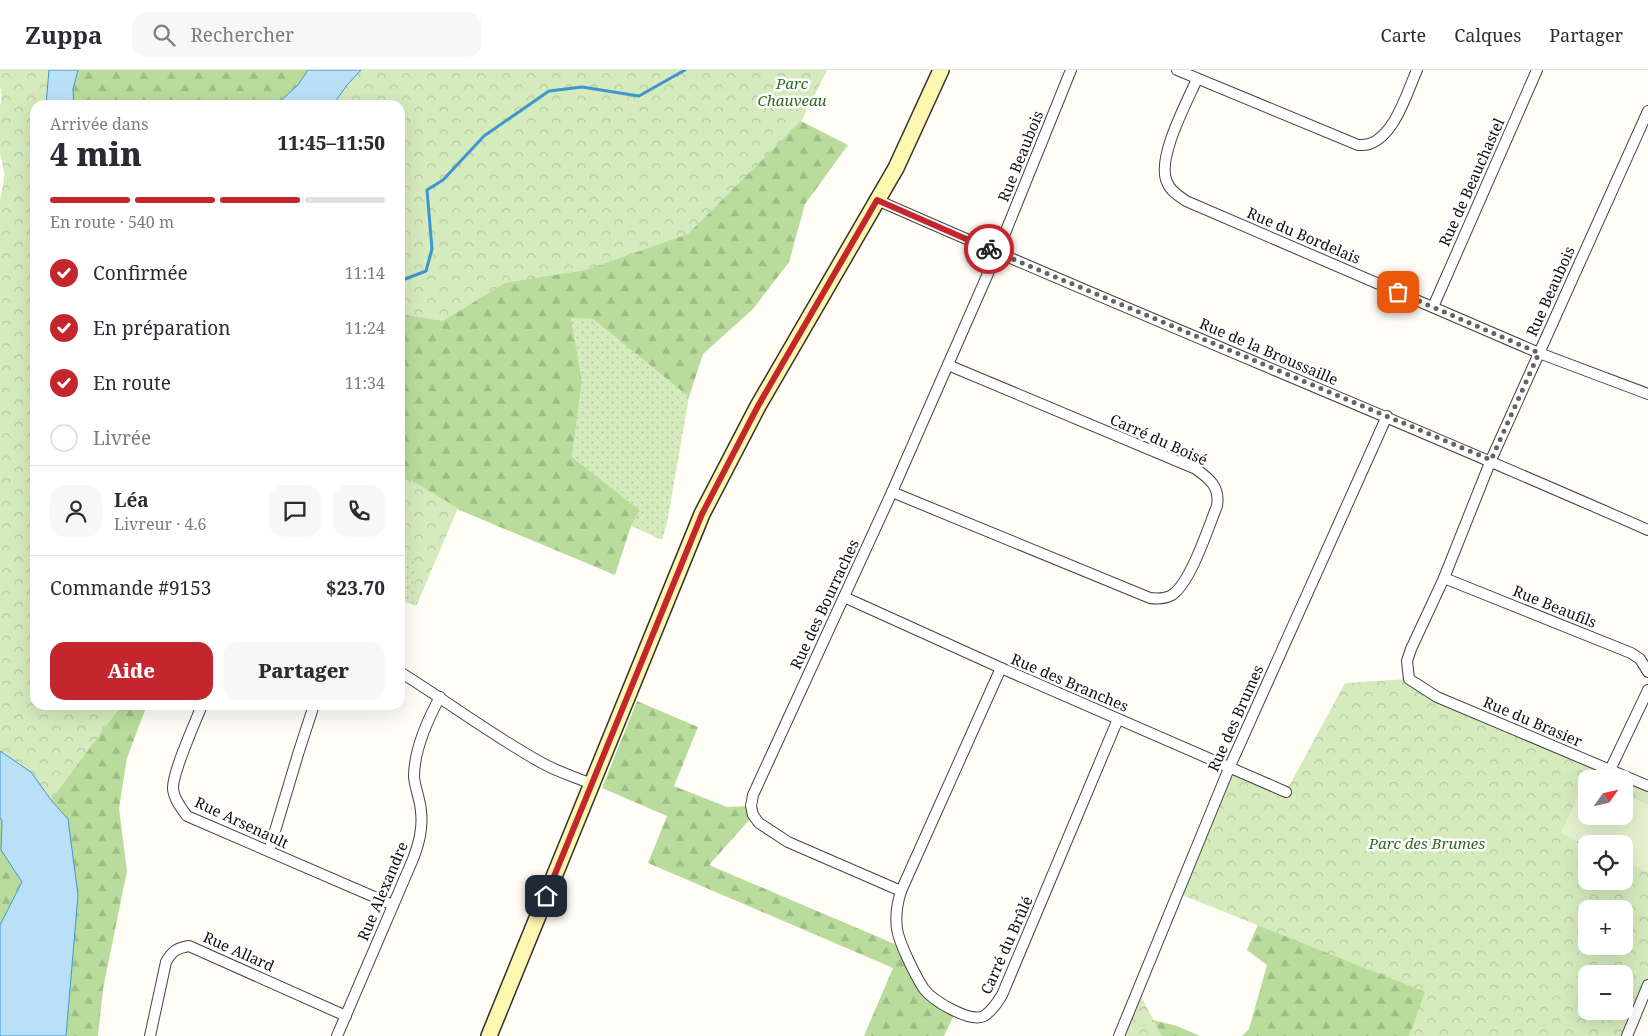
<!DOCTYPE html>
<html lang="fr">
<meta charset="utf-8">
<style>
:root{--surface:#fff;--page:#f7f7f7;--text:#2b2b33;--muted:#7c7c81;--line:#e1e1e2;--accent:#c4262e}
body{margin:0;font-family:"Noto Serif",serif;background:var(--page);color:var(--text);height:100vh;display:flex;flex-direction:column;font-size:19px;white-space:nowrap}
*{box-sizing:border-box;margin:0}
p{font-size:16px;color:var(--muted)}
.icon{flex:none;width:28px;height:28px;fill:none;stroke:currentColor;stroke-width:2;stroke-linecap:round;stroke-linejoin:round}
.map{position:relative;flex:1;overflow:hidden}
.sheet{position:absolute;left:30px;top:30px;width:375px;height:610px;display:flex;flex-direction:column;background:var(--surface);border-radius:15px;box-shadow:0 5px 20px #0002}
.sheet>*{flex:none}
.needle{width:32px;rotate:56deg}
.tools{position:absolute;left:1578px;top:700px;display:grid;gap:10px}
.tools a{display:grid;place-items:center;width:55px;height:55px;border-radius:10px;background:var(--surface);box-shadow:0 5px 20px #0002;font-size:25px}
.pin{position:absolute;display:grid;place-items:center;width:42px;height:42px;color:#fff;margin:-21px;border-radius:10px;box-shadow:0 2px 8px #0006}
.courier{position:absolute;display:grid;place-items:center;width:50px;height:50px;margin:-25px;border:4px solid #c4262e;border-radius:50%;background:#fff;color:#222;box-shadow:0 1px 6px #0007}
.head em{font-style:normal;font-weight:800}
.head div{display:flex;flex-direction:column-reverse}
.head{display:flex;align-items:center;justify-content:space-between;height:85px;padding:0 20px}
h1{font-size:32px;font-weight:800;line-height:38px}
.bar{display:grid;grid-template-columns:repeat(4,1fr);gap:8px 5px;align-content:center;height:60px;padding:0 20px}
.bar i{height:6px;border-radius:4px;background:var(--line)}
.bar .current{background:var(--accent)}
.bar p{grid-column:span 4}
.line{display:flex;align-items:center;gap:12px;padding:0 20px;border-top:1px solid var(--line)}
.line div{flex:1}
.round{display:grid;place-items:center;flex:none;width:52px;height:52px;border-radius:15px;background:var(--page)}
ol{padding:0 20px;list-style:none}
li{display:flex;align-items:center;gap:15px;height:55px}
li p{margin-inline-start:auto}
li .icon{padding:5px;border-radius:50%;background:var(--accent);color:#fff;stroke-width:4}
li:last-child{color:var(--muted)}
li i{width:28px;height:28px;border:2px solid var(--line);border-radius:50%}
.primary-button{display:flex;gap:10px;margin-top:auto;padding:10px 20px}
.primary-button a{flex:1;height:58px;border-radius:15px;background:var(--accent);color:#fff;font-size:20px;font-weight:800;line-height:58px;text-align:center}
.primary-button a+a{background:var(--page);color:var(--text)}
header{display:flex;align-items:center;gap:30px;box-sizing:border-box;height:70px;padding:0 25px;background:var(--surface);border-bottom:1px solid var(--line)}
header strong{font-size:24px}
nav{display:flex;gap:28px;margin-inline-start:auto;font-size:18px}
.search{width:350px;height:45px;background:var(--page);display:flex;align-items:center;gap:12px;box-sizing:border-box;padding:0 18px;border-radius:15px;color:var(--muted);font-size:19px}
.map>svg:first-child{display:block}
.grass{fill:url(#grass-dots)}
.forest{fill:url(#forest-firs);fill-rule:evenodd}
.park{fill:url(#park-crowns);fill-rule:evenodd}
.pitch{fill:#e6f2cf}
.water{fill:#b9e0f7;stroke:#3f96cf}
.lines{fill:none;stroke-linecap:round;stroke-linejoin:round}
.stream{stroke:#3f96cf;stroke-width:3}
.street-casing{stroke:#444;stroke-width:12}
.secondary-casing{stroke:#333;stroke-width:18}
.street{stroke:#fff;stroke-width:10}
.secondary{stroke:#fff6b0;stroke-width:15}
.done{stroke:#646461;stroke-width:5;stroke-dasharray:0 9}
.route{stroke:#c4262e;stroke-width:6}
.labels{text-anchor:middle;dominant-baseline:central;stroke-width:5;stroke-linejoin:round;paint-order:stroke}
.park-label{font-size:15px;font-style:italic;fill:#2f6b1f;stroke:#fff}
.street-label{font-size:15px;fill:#111;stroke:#fff}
</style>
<header>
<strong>Zuppa</strong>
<div class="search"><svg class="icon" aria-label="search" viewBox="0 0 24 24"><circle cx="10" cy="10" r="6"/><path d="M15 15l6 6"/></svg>Rechercher</div>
<nav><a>Carte</a><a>Calques</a><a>Partager</a></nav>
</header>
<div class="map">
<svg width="1648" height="966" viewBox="0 0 1648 966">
<defs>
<pattern id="grass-dots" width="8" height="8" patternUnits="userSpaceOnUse" patternTransform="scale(1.25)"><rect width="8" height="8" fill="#d5ebbd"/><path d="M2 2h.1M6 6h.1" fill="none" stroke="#b6c8a1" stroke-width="1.8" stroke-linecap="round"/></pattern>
<pattern id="forest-firs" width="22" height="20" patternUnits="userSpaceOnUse" patternTransform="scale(1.25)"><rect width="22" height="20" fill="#b9dc9c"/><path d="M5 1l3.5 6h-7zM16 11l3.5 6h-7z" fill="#9ebc85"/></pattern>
<pattern id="park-crowns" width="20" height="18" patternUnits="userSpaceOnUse" patternTransform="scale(1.25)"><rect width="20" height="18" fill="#d5ebbd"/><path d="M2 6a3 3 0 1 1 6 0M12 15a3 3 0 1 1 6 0" fill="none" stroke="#b6c8a1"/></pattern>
</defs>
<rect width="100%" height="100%" fill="#fffdf5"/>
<g class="grass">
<path d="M 571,248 L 593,249 L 689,327 L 667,453 L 662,470 L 631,456 L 640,440 L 572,387 L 582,311 Z"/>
<path d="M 400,487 L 414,489 L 416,536 L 400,530 Z"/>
</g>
<g class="forest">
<path d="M 0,0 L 49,0 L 46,35 L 35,35 L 35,336 L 31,353 L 35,356 L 35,635 L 147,635 L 127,688 L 119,738 L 127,801 L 103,919 L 98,966 L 66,966 L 78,825 L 51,730 L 31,702 L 0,681 L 0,132 L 5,105 L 0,81 L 0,40 L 2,25 L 0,14 Z"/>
<path d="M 78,0 L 308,0 L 298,15 L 276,35 L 74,35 L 73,19 Z"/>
<path d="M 361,0 L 827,0 L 801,51 L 848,75 L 805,134 L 789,192 L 753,239 L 703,284 L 689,327 L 593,249 L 571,248 L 582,311 L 572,387 L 640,440 L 631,456 L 615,505 L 457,439 L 416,536 L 414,490 L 400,487 L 400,35 L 333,35 Z"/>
<path d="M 637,631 L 698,657 L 674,716 L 727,737 L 751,736 L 751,748 L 709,795 L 904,878 L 925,920 L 956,941 L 944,966 L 864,966 L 893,898 L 648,793 L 667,746 L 602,718 Z"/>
<path d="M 0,747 L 2,751 L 1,780 L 22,812 L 0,855 Z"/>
<path d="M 1262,845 L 1586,876 L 1624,876 L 1648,883 L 1615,966 L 1242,966 L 1249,959 L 1267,895 L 1247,880 ZM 1586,904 L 1624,904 L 1624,941 L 1586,941 Z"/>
<path d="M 1153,950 L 1177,956 L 1200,966 L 1145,966 Z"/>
</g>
<g class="park">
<path d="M 0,0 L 49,0 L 46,35 L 35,35 L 35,336 L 31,353 L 35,356 L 35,635 L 122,635 L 51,730 L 31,702 L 0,681 L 0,132 L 5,105 L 0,81 L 0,40 L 2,25 L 0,14 Z"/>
<path d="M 361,0 L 827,0 L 801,51 L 688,164 L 586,200 L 505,213 L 443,251 L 400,244 L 400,35 L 333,35 L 347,15 Z"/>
<path d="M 400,404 L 458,438 L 416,536 L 414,490 L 400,487 Z"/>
<path d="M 1409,609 L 1419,617 L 1648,716 L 1648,915 L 1627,966 L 1409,966 L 1425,922 L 1177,823 L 1230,696 L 1286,722 L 1345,613 ZM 1586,709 L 1624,709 L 1624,746 L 1586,746 ZM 1586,774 L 1624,774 L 1624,811 L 1586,811 ZM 1586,839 L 1624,839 L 1624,876 L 1586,876 ZM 1586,904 L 1624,904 L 1624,941 L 1586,941 Z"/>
<path d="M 1138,921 L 1162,966 L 1119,966 Z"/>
</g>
<path class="pitch" d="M 1586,707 L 1590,709 L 1586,709 L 1586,746 L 1624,746 L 1624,724 L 1648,735 L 1648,802 L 1624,792 L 1624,774 L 1586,775 L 1561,763 Z"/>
<g class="water">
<path d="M 49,0 L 78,0 L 73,19 L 74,35 L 46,35 Z"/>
<path d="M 308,0 L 361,0 L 347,15 L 333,35 L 276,35 L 298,15 Z"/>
<path d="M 0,681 L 31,702 L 51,730 L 68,749 L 78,825 L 66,966 L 0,966 L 0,855 L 22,812 L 1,780 L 2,751 L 0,747 Z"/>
</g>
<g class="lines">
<path class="stream" d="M 400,211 L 426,201 L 432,179 L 427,120 L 443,110 L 484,66 L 549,21 L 582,17 L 639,26 L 685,0"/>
<g class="street-casing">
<g id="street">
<path d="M 1177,0 L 1358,75 C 1361,75 1366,75 1369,74 C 1395,66 1407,22 1417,0"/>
<path d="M 1197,9 C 1187,32 1156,89 1167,112 C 1170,121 1179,126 1186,131 L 1539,283 L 1648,324"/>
<path d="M 1648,41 L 1491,390 L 1444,508 L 1411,579 L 1407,591 L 1409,609 L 1437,627 L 1648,716"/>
<path d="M 877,130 C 1133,243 1392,347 1648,460"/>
<path d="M 1433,237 L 1537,0"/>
<path d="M 892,422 L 1150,528 C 1158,529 1165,529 1172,525 C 1191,512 1208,458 1217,436 C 1220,417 1210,409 1196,399 L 948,295"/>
<path d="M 1444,508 L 1631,583 L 1640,589 L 1648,602"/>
<path d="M 844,527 L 1001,598 L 1286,722"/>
<path d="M 1001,598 L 901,821 C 897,834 895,845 897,859 C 899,873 916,907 924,919 C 933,931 970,953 984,946 C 992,941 997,933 1002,925 L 1118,649"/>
<path d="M 400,602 C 448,632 493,666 542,693 C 558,702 575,707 592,714"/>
<path d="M 202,635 C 195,653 172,703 173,719 C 174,729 181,738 187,746 L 393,835"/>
<path d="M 1610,700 L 1648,620"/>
<path d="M 269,781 L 299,681 L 314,635"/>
<path d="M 901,821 L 788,772 L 759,753 L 753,745 L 751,736 L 753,725 L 892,422 L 997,183 L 1071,0"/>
<path d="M 150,966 L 166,892 C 172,881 177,878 189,876 L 346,946"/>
<path d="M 337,966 L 413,789 C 419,773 423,759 421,741 C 420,729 415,718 414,707 C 414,681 428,649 440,627"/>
<path d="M 1119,966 L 1230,696 L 1387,346"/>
<path d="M 1627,966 L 1648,915"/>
</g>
</g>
<g class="secondary-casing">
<path id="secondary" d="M 489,966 L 702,444 L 758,336 L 896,98 L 941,0"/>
</g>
<use href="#street" class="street"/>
<use href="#secondary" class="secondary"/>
</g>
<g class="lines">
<path class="done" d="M 989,179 L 1491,390 L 1539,283 L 1398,222"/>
<path class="route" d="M 546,826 L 702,444 L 758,336 L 877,130 L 989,179"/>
</g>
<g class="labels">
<g class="park-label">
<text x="792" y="13">Parc<tspan x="792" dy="17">Chauveau</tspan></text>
<text x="1427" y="773">Parc des Brumes</text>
</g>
<g class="street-label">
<text transform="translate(1020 86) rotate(-68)">Rue Beaubois</text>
<text transform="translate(1471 112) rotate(-66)">Rue de Beauchastel</text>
<text transform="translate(1304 165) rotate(23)">Rue du Bordelais</text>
<text transform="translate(1550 221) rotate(-66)">Rue Beaubois</text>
<text transform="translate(1269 281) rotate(23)">Rue de la Broussaille</text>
<text transform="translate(1159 369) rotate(24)">Carré du Boisé</text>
<text transform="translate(824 534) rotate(-65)">Rue des Bourraches</text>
<text transform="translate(1555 536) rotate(22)">Rue Beaufils</text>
<text transform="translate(1070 612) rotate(23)">Rue des Branches</text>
<text transform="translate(1235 648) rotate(-66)">Rue des Brumes</text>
<text transform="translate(1533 651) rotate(23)">Rue du Brasier</text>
<text transform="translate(242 752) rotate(25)">Rue Arsenault</text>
<text transform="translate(382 821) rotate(-67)">Rue Alexandre</text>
<text transform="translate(1006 875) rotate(-66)">Carré du Brûlé</text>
<text transform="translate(239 881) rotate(24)">Rue Allard</text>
</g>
</g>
</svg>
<div class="tools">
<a><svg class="needle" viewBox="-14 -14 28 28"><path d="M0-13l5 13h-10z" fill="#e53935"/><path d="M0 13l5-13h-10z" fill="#7c7c81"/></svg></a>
<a><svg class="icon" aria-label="locate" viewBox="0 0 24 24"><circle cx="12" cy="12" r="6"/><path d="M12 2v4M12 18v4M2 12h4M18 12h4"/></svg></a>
<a>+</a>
<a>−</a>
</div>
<div class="pin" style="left:1398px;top:222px;background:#ea580c"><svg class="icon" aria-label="bag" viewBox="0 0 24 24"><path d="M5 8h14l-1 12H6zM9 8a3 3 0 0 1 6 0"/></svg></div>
<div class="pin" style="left:546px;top:826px;background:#1f2937"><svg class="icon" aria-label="home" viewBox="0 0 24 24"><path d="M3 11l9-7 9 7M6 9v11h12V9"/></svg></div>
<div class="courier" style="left:989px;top:179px"><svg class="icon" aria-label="bike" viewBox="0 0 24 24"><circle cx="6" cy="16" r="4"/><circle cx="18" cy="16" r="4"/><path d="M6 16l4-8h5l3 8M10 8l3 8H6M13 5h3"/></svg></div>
<section class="sheet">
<div class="head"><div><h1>4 min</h1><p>Arrivée dans</p></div><em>11:45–11:50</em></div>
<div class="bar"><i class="current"></i><i class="current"></i><i class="current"></i><i></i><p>En route · 540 m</p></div>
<ol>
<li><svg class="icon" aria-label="check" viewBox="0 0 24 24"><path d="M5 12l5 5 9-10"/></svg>Confirmée<p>11:14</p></li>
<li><svg class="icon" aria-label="check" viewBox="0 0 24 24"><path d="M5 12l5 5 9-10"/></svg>En préparation<p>11:24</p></li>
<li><svg class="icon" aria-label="check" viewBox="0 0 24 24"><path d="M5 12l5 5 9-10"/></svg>En route<p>11:34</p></li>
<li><i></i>Livrée</li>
</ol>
<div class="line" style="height:90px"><a class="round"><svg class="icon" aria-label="person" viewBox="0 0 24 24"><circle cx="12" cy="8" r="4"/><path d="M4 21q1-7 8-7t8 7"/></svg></a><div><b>Léa</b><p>Livreur · 4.6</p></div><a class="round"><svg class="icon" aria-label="chat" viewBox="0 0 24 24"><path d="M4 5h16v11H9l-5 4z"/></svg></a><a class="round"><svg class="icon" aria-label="phone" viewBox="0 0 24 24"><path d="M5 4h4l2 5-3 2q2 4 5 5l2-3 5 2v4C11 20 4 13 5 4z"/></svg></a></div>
<div class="line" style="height:65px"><div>Commande #9153</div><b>$23.70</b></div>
<div class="primary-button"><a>Aide</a><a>Partager</a></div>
</section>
</div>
